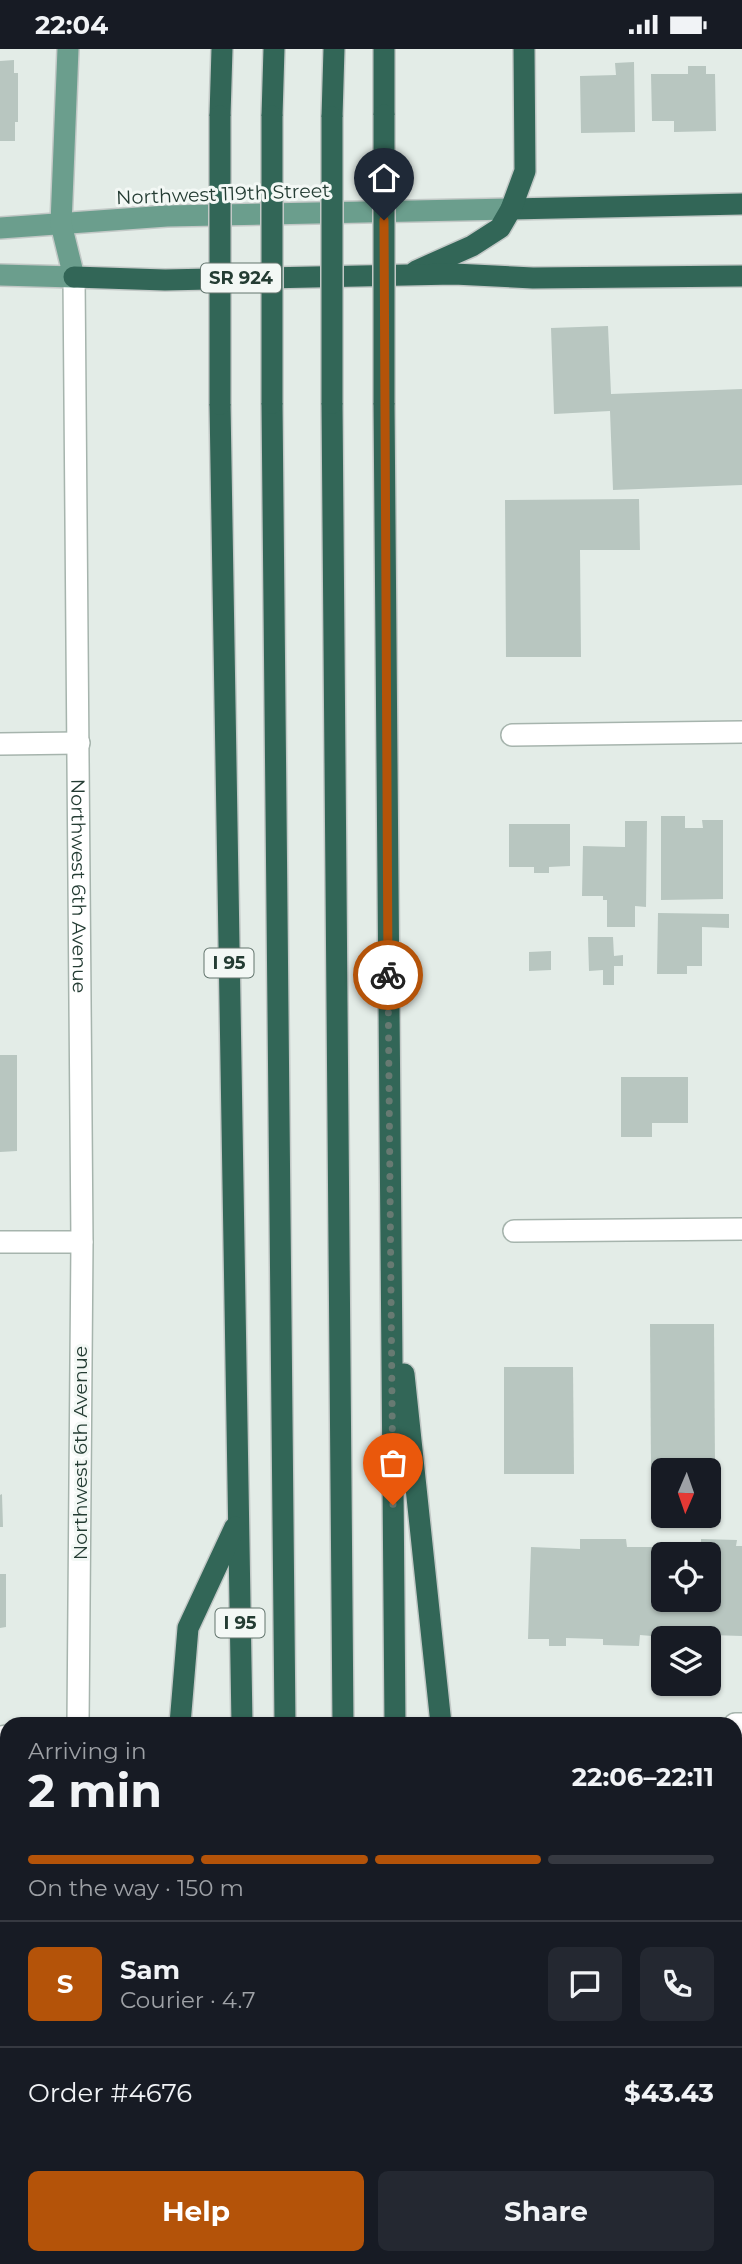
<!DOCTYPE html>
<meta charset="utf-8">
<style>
:root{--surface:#171b24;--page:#242831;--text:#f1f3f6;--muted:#9ea1a6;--line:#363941;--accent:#b45309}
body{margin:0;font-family:Montserrat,sans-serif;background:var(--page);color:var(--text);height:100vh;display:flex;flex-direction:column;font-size:26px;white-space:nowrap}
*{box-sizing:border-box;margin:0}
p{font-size:23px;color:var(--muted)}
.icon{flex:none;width:38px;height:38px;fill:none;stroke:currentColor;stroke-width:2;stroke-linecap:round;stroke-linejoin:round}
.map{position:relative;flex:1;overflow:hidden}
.panel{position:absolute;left:0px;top:1668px;width:742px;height:548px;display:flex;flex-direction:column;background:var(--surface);border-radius:21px 21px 0 0;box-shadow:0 2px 5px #0004}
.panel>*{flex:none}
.needle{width:46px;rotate:182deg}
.controls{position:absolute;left:651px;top:1409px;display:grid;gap:14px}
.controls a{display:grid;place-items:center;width:70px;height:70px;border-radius:10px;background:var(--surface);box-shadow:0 2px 5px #0004;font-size:35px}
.pin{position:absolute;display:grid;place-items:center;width:60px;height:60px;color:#fff;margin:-72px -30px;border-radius:50% 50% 50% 0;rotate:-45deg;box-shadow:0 0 7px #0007}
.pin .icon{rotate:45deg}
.courier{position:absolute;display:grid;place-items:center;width:70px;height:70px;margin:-35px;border:5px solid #b45309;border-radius:50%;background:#fff;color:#222;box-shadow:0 2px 9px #0007}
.headline em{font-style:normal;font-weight:700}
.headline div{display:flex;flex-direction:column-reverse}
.headline{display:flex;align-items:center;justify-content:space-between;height:119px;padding:0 28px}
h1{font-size:46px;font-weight:700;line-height:52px}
.bar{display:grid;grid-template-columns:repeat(4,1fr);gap:10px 7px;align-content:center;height:84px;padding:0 28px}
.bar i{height:9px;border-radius:5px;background:var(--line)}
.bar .active{background:var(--accent)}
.bar p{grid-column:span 4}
.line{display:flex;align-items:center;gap:18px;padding:0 28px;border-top:2px solid var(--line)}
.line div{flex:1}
.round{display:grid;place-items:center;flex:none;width:74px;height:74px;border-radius:10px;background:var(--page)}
.button{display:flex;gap:14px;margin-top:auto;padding:14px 28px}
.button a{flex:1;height:80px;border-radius:10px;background:var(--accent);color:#fff;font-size:28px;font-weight:700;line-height:80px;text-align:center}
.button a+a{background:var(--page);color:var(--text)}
.status{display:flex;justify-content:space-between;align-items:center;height:49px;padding:0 35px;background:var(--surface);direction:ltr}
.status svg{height:19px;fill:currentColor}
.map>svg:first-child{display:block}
.building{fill:#b8c6c0;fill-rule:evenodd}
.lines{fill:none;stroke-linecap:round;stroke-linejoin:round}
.minor-casing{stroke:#a6b4ad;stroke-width:24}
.major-casing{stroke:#c2c8c6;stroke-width:24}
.highway-casing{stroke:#c2c8c6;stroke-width:24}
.minor{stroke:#fff;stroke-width:21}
.major{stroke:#6b9e8d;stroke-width:21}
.highway{stroke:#326657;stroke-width:21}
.highway-bridge-casing{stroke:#c2c8c6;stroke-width:24;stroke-linecap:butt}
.highway-bridge{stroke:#326657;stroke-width:21}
.done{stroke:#677a72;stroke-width:7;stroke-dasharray:0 12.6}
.route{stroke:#b45309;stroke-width:9}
.labels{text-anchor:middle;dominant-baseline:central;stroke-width:6;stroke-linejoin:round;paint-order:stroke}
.shield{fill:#f3f8f5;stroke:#62746d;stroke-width:2}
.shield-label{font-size:18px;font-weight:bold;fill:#243c33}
.street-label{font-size:19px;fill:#243c33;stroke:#f3f8f5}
</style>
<div class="status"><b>22:04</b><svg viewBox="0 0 49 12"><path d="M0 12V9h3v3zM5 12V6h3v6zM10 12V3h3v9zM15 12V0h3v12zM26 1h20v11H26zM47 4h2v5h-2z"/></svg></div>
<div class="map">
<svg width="742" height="2215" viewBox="0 0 742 2215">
<rect width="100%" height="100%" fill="#e3ece7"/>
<g class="building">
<path d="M 14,11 L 14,24 L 18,24 L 18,73 L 15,73 L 15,92 L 0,92 L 0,12 Z"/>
<path d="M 634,13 L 635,83 L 581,84 L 580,27 L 616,26 L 615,14 Z"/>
<path d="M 688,17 L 706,17 L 706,25 L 715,25 L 716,82 L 674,83 L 674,72 L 652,72 L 651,25 L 688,25 Z"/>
<path d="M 608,277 L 611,345 L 742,340 L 742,436 L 613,441 L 610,362 L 554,365 L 551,279 Z"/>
<path d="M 639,450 L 640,501 L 580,501 L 581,608 L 506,608 L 505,451 Z"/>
<path d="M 661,767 L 685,767 L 685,779 L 703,779 L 702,771 L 723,771 L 723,850 L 661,851 Z"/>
<path d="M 625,772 L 647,772 L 646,858 L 635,857 L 635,878 L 607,878 L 607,851 L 603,851 L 603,847 L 582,847 L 583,797 L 625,798 Z"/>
<path d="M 509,775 L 570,775 L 570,817 L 549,818 L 549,824 L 534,824 L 534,818 L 509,818 Z"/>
<path d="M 658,864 L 729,865 L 729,879 L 702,878 L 702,917 L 687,917 L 687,925 L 657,925 Z"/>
<path d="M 588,888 L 613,888 L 614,907 L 623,906 L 623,917 L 614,917 L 614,936 L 603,936 L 603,921 L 589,922 Z"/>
<path d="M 551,902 L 551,921 L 529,922 L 529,903 Z"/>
<path d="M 0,1006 L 17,1006 L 17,1102 L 0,1103 Z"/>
<path d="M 621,1028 L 688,1028 L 688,1074 L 652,1074 L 652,1088 L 621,1088 Z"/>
<path d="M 650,1275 L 714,1275 L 715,1417 L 651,1418 Z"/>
<path d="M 504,1318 L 573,1318 L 574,1425 L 504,1425 Z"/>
<path d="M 2,1445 L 3,1478 L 0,1478 L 0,1446 Z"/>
<path d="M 580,1490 L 626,1490 L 627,1498 L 701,1498 L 701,1490 L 737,1491 L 736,1497 L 742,1497 L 742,1587 L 710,1586 L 710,1589 L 675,1589 L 640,1586 L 639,1597 L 603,1596 L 603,1590 L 566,1589 L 566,1597 L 549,1597 L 549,1590 L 528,1590 L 531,1498 L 580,1500 ZM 663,1505 L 709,1505 L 709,1550 L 663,1550 Z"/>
<path d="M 0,1525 L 6,1525 L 6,1578 L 0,1579 Z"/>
<path d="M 0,1767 L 3,1767 L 4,1918 L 0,1918 Z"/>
<rect x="735" y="1992" width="7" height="94"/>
<rect x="0" y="1999" width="7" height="25"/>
</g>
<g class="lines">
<g class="minor-casing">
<g id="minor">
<path id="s1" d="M 74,228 L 82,1193 L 78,1675"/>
<path d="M 512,686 L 742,683"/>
<path d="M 0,695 L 79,694"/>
<path d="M 514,1182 L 742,1180"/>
<path d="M 0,1193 L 82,1193"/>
<path d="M 735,1675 L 742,1675"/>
<path d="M 0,1688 L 7,1687"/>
<path d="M 735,2169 L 742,2169"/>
<path d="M 0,2184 L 7,2184"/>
<path d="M 85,2208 L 85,2215"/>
</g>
</g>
<g class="major-casing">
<g id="major">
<path d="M 0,179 L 167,167 L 511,160"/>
<path d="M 0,226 L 74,228 L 61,175 L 68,0"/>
</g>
</g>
<g class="highway-casing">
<g id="highway">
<path d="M 384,66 L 384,0"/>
<path d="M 220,67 L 222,0"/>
<path d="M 272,67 L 274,0"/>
<path d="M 332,68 L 334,0"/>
<path d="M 511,160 L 742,155"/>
<path d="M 416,222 L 472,197 L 500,179 L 511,160 L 525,122 L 524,0"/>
<path d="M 74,228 L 165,231 L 454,225 L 533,229 L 742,227"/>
<path d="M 272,354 L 285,1675"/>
<path d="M 332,354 L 343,1675"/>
<path d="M 384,354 L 395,1675"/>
<path d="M 220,355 L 242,1675"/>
<path d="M 404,1325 L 441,1675"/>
<path d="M 180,1675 L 188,1579 L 235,1478"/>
<path d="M 290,2208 L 290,2215"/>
<path d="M 348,2208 L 348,2215"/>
<path d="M 401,2208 L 401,2215"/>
<path d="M 485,2208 L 486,2215"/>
<path d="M 143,2215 L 143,2208"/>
<path d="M 241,2215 L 241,2208"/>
</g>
</g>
<use href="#minor" class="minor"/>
<use href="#major" class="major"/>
<use href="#highway" class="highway"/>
<g class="highway-bridge-casing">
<g id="highway-bridge">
<path d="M 384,66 L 384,354"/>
<path d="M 272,354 L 272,67"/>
<path d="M 332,354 L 332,68"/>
<path d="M 220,355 L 220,67"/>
</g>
</g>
<use href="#highway-bridge" class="highway-bridge"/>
</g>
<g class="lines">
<path class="done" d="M 388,926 L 393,1456"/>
<path class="route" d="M 384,171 L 388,926"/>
</g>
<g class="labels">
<g class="shield">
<rect x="201" y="214.5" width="80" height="29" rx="5"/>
<rect x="204.5" y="899.5" width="49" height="29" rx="5"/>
<rect x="215.5" y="1559.5" width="49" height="29" rx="5"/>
</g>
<g class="shield-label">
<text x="241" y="229">SR 924</text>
<text x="229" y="914">I 95</text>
<text x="240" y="1574">I 95</text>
</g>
<g class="street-label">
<text transform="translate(223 145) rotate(-2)">Northwest 119th Street</text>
<text stroke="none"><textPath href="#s1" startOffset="609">Northwest 6th Avenue</textPath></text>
<text transform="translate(80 1404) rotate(-90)">Northwest 6th Avenue</text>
</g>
</g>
</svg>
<div class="controls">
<a><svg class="needle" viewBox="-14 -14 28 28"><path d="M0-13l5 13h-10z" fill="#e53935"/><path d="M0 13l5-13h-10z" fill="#9ea1a6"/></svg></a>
<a><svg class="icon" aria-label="locate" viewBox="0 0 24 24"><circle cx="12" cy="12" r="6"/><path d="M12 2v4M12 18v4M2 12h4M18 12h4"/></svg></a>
<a><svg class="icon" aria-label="layers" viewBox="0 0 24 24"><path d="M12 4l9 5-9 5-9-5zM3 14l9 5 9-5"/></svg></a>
</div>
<div class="pin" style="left:393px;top:1456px;background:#ea580c"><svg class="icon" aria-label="bag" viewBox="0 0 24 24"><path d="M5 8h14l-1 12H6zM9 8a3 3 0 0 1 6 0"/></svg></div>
<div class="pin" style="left:384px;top:171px;background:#1f2937"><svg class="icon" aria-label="home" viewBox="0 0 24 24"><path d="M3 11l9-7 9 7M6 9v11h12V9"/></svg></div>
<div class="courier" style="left:388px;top:926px"><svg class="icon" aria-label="bike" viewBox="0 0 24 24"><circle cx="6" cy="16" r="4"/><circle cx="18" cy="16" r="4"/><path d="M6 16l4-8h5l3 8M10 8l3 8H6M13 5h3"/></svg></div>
<section class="panel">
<div class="headline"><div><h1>2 min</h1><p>Arriving in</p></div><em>22:06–22:11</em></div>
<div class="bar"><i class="active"></i><i class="active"></i><i class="active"></i><i></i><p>On the way · 150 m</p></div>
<div class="line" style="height:126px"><b class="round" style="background:var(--accent);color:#fff">S</b><div><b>Sam</b><p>Courier · 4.7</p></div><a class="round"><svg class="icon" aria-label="chat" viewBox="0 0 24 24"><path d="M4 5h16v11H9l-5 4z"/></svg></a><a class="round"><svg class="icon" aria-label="phone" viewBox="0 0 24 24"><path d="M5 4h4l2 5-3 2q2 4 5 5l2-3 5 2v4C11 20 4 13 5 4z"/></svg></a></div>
<div class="line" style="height:91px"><div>Order #4676</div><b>$43.43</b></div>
<div class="button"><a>Help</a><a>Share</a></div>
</section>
</div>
